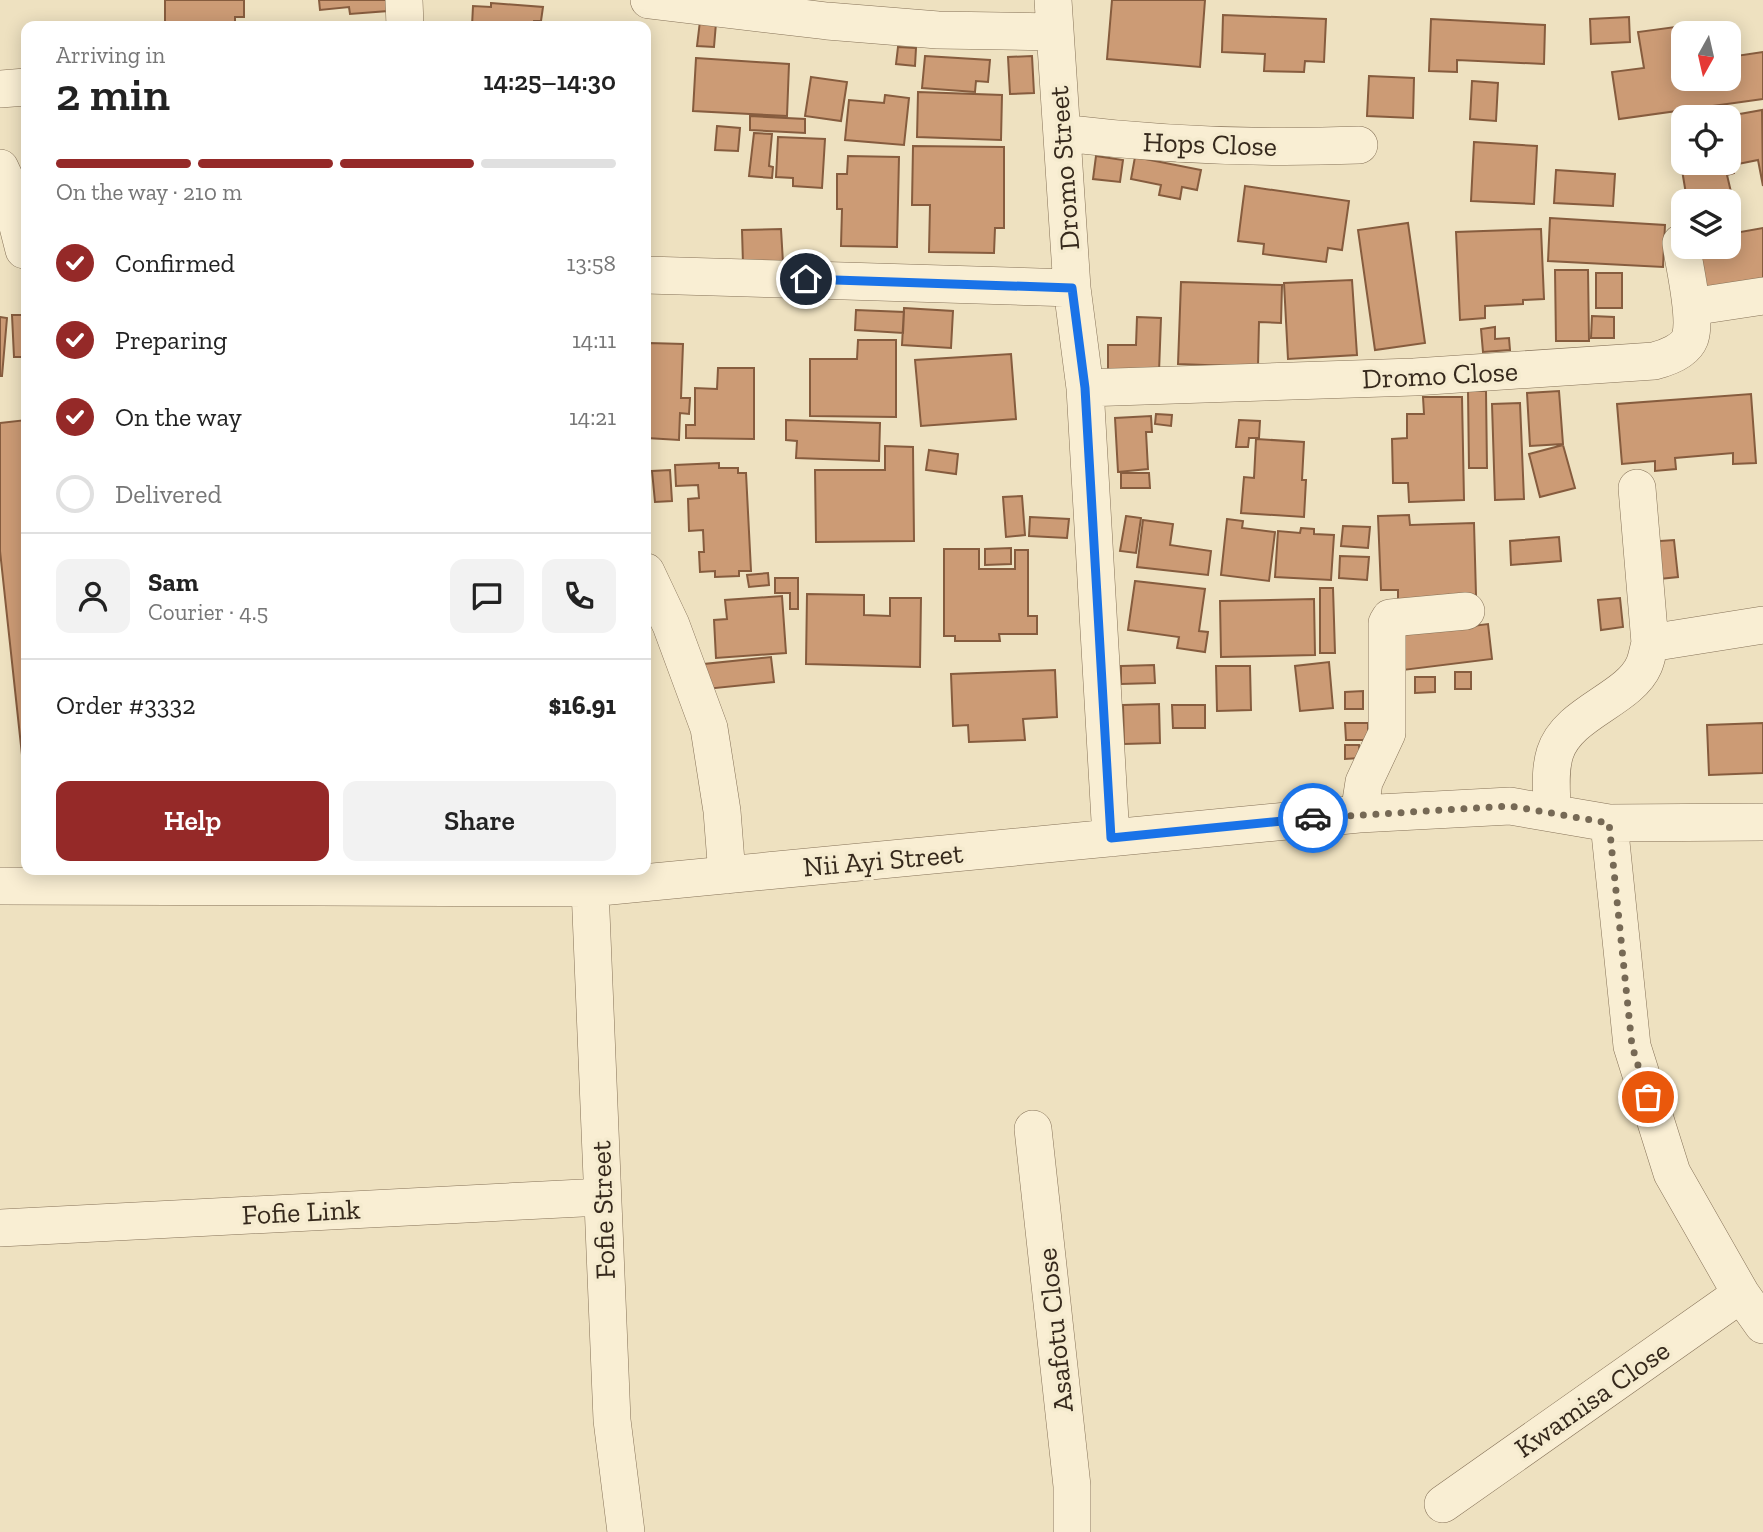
<!DOCTYPE html>
<meta charset="utf-8">
<style>
body{margin:0;font-family:"Zilla Slab",serif;background:#f2f2f2;color:#222;height:100vh;display:flex;flex-direction:column;font-size:26px;white-space:nowrap}
*{box-sizing:border-box;margin:0}
p{font-size:23px;color:#767676}
.icon{flex:none;width:38px;height:38px;fill:none;stroke:currentColor;stroke-width:2;stroke-linecap:round;stroke-linejoin:round}
.map{position:relative;flex:1;overflow:hidden}
.details{position:absolute;left:21px;top:21px;width:630px;height:854px;display:flex;flex-direction:column;background:#fff;border-radius:14px;box-shadow:0 4px 18px #0003}
.details>*{flex:none}
.needle{width:46px;rotate:188deg}
.tools{position:absolute;left:1671px;top:21px;display:grid;gap:14px}
.tools a{display:grid;place-items:center;width:70px;height:70px;border-radius:14px;background:#fff;box-shadow:0 4px 18px #0003;font-size:35px}
.pin{position:absolute;display:grid;place-items:center;width:60px;height:60px;color:#fff;margin:-30px;border:4px solid #fff;border-radius:50%;box-shadow:0 2px 7px #0007}
.courier{position:absolute;display:grid;place-items:center;width:70px;height:70px;margin:-35px;border:5px solid #1a73e8;border-radius:50%;background:#fff;color:#222;box-shadow:0 2px 9px #0007}
.headline em{font-style:normal;font-weight:600}
.headline div{display:flex;flex-direction:column-reverse}
.headline{display:flex;align-items:center;justify-content:space-between;height:119px;padding:0 35px}
h1{font-size:46px;font-weight:600;line-height:52px}
.bar{display:grid;grid-template-columns:repeat(4,1fr);gap:10px 7px;align-content:center;height:84px;padding:0 35px}
.bar i{height:9px;border-radius:5px;background:#e0e0e0}
.bar .current{background:#952928}
.bar p{grid-column:span 4}
.line{display:flex;align-items:center;gap:18px;padding:0 35px;border-top:2px solid #e0e0e0}
.line div{flex:1}
.round{display:grid;place-items:center;flex:none;width:74px;height:74px;border-radius:14px;background:#f2f2f2}
ol{padding:0 35px;list-style:none}
li{display:flex;align-items:center;gap:21px;height:77px}
li p{margin-inline-start:auto}
li .icon{padding:7px;border-radius:50%;background:#952928;color:#fff;stroke-width:4}
li:last-child{color:#767676}
li i{width:38px;height:38px;border:4px solid #e0e0e0;border-radius:50%}
.primary-button{display:flex;gap:14px;margin-top:auto;padding:14px 35px}
.primary-button a{flex:1;height:80px;border-radius:14px;background:#952928;color:#fff;font-size:28px;font-weight:600;line-height:80px;text-align:center}
.primary-button a+a{background:#f2f2f2;color:#222}
.map>svg:first-child{display:block}
.building{fill:#cc9b75;stroke:#865c3e;stroke-width:2}
.lines{fill:none;stroke-linecap:round;stroke-linejoin:round}
.minor-casing{stroke:#867258;stroke-width:38}
.minor{stroke:#f9eed3;stroke-width:37}
.done{stroke:#766955;stroke-width:7;stroke-dasharray:0 12.6}
.route{stroke:#1a73e8;stroke-width:9}
.labels{text-anchor:middle;dominant-baseline:central;stroke-width:7;stroke-linejoin:round;paint-order:stroke}
.street-label{font-size:28px;fill:#36291c;stroke:#f5ebcf}
</style>
<div class="map">
<svg width="1763" height="1532" viewBox="0 0 1763 1532">
<rect width="100%" height="100%" fill="#eee1c0"/>
<path class="building" d="M165,0H244V17H235V26H165Z
M319,0H387L388,11L350,14L349,7L320,10Z
M1112,0H1205L1200,67L1107,59Z
M491,3L543,7L541,21H534L533,26H472L473,6L491,7Z
M1223,15L1326,19L1324,62L1305,61L1304,72L1264,71L1265,54L1222,52Z
M1629,17L1630,42L1591,44L1590,19Z
M1431,19L1545,25L1544,64L1457,60V72L1429,71Z
M700,21L716,23L714,47L697,46Z
M1712,22L1714,33H1684V79H1729V57L1763,52V99L1619,119L1612,72L1644,68L1638,32Z
M898,47L916,48L915,66L896,64Z
M925,56L990,60L988,82L976,81L975,92L922,88Z
M1032,56L1034,93L1010,94L1008,57Z
M696,58L789,64L787,116L693,111Z
M1369,76L1414,78L1413,118L1367,116Z
M811,77L847,82L841,121L805,116Z
M1472,81L1498,83L1496,121L1470,119Z
M918,92L1002,95L1001,140L917,137Z
M885,95L909,98L904,145L845,140L849,100L884,103Z
M1762,110L1763,186L1758,160L1733,165L1734,173L1727,175L1731,192L1687,200L1682,170L1687,169L1685,163H1729V117H1723Z
M750,116L805,119V133L750,130Z
M717,126L740,128L738,151L715,150Z
M754,133L772,134L769,166L773,167L772,178L749,176Z
M778,137L825,139L822,188L793,186V178L776,177Z
M1474,142L1537,146L1534,204L1471,201Z
M913,146L1004,147V228H995L994,253L929,252L930,205H912Z
M848,156L899,157L897,247L841,246L842,209H837V174H847Z
M1096,156L1123,160L1120,182L1093,179Z
M1135,157L1201,170L1197,190L1182,187L1180,199L1159,195L1161,185L1131,179Z
M1556,170L1615,174L1613,206L1554,203Z
M1245,186L1349,201L1342,250L1328,248L1326,262L1263,254L1264,244L1238,241Z
M1550,218L1665,225L1663,267L1548,261Z
M1408,223L1425,343L1375,350L1358,230Z
M1763,228V279L1706,289L1698,247H1729V234Z
M781,229L783,263L743,264L742,230Z
M1541,229L1544,299L1523,300V304L1485,306V318L1460,320L1456,232Z
M1555,270H1588L1589,341H1556Z
M1596,273H1622V308H1596Z
M1352,280L1357,355L1288,359L1284,283Z
M1181,282L1282,285L1281,323L1259,322L1258,367L1178,364Z
M904,308L953,311L951,348L902,345Z
M856,310L904,312L903,333L855,330Z
M12,315H26V357H14Z
M1592,316L1614,317V338H1591Z
M0,317L7,318L2,376H0Z
M1137,317L1161,318L1159,372L1108,370V345H1136Z
M1495,327V339L1509,338L1510,350L1483,352L1481,329Z
M858,340H896V417L810,416V359H857Z
M649,343L683,344L681,398H690L689,414L680,413L679,440L647,438Z
M1011,354L1016,419L921,426L915,360Z
M718,368H754V439L686,438V425H695V388L717,389Z
M1468,391H1486L1487,468H1469Z
M1559,391L1563,444L1530,446L1527,393Z
M1751,394L1756,463L1733,464V453L1675,458L1676,469L1655,471V461L1622,464L1617,404Z
M1423,397H1462L1464,500L1409,502L1408,483H1393L1392,439L1407,438V414H1424Z
M1520,403L1524,499L1495,500L1492,404Z
M1156,414L1172,415L1171,426L1155,424Z
M1151,416L1152,432H1146L1148,469L1118,472L1115,418Z
M26,420V792L0,551V423Z
M786,420L880,423L879,461L796,458L797,441L786,440Z
M1239,420L1260,421L1259,438H1249L1248,447H1236Z
M1256,439L1304,442L1302,480H1306L1304,517L1241,513L1244,477L1254,478Z
M1563,445L1575,488L1540,497L1529,454Z
M885,446L913,447L914,541L816,542L815,470H885Z
M929,450L958,454L956,474L926,470Z
M719,463V468H738V473H746L751,571H739V576L715,577V571L700,572L699,552H704L703,530L689,531L688,499L699,498L698,485L676,486L675,465Z
M670,470L672,501L655,502L652,471Z
M1121,473H1149L1150,488H1121Z
M1022,496L1025,535L1006,537L1003,497Z
M1409,515L1410,525L1474,523L1476,595H1445L1398,609V590H1381L1378,516Z
M1126,516L1141,518L1136,553L1120,551Z
M1030,517L1069,519L1067,538L1029,536Z
M1227,519L1243,521L1242,528L1275,532L1269,581L1221,575Z
M1143,520L1173,524L1170,545L1211,551L1208,575L1137,567Z
M1343,526L1370,527L1368,548L1341,546Z
M1301,528L1314,529V534L1334,535L1331,580L1275,577L1278,531L1300,533Z
M1559,537L1561,561L1511,565L1510,541Z
M1674,540L1678,577L1650,580L1646,542Z
M1011,548V564L985,565V549Z
M944,549H979V569H1015V550H1028V616H1037V634H999L1000,641H955V636H944Z
M1340,556L1369,557L1367,580L1339,578Z
M768,573L769,585L749,587L747,575Z
M775,578H798V609H790V593H775Z
M1135,581L1205,589L1199,631L1208,632L1205,652L1177,648L1179,637L1128,630Z
M1320,588H1333L1335,653H1320Z
M807,594L864,595V615L890,616V598H921L920,667L806,664Z
M782,596L786,653L716,658L714,620L727,619L725,600Z
M1620,598L1623,627L1601,630L1598,600Z
M1314,599L1315,655L1221,657L1220,601Z
M1488,624L1492,659L1395,671L1391,636Z
M771,657L774,682L706,689L704,664Z
M1329,662L1333,708L1300,711L1295,666Z
M1154,665L1155,683L1121,684V666Z
M1216,666H1250L1251,710L1217,711Z
M1055,670L1057,717L1023,719L1025,740L969,742L968,725L953,726L951,674Z
M1455,672H1471V689H1455Z
M1415,677H1435V692L1415,693Z
M1363,691V709H1345V692Z
M1159,704L1160,743L1124,744L1123,705Z
M1172,705H1205V728H1173Z
M1345,723H1368V740H1346Z
M1763,723V773L1709,775L1707,725Z
M1345,745H1359L1360,758L1345,759Z"/>
<g class="lines">
<defs>
<path id="minor" d="M404,0L405,26
M649,0L827,21L938,30L1055,32
M1053,0L1072,288L1085,388L1111,838
M0,89L26,87
M1062,133C1161,145 1259,149 1359,145
M0,168L7,183L24,250
M646,275L1072,288
M1691,307L1763,296
M1085,388L1414,377L1654,361C1666,358 1685,351 1690,338C1697,317 1684,266 1681,243
M646,572L671,625L709,728L722,811L727,875
M1650,643L1763,625
M1552,813C1552,793 1549,772 1555,753C1568,712 1629,700 1644,665C1647,658 1648,650 1650,643L1637,488
M1359,814L1364,782L1387,733V623L1390,618L1466,611
M1609,823L1632,1046L1672,1173L1741,1294L1763,1325
M0,886L590,888L1359,814L1510,806L1609,823L1763,822
M590,888L612,1420L626,1532
M1033,1129L1072,1486V1532
M0,1228L602,1197
M1443,1504L1741,1294"/>
</defs>
<use href="#minor" class="minor-casing"/>
<use href="#minor" class="minor"/>
</g>
<g class="lines">
<path class="done" d="M1313,818L1510,806L1609,823L1632,1046L1648,1097"/>
<path class="route" d="M806,279L1072,288L1085,388L1111,838L1313,818"/>
</g>
<g class="labels">
<g class="street-label">
<text transform="translate(1210 144) rotate(2)">Hops Close</text>
<text transform="translate(1064 168) rotate(-94)">Dromo Street</text>
<text transform="translate(1440 375) rotate(-3)">Dromo Close</text>
<text transform="translate(883 860) rotate(-5)">Nii Ayi Street</text>
<text transform="translate(603 1210) rotate(-92)">Fofie Street</text>
<text transform="translate(301 1212) rotate(-3)">Fofie Link</text>
<text transform="translate(1055 1330) rotate(-96)">Asafotu Close</text>
<text transform="translate(1592 1399) rotate(-35)">Kwamisa Close</text>
</g>
</g>
</svg>
<div class="tools">
<a><svg class="needle" viewBox="-14 -14 28 28"><path d="M0-13l5 13h-10z" fill="#e53935"/><path d="M0 13l5-13h-10z" fill="#767676"/></svg></a>
<a><svg class="icon" aria-label="locate" viewBox="0 0 24 24"><circle cx="12" cy="12" r="6"/><path d="M12 2v4M12 18v4M2 12h4M18 12h4"/></svg></a>
<a><svg class="icon" aria-label="layers" viewBox="0 0 24 24"><path d="M12 4l9 5-9 5-9-5zM3 14l9 5 9-5"/></svg></a>
</div>
<div class="pin" style="left:1648px;top:1097px;background:#ea580c"><svg class="icon" aria-label="bag" viewBox="0 0 24 24"><path d="M5 8h14l-1 12H6zM9 8a3 3 0 0 1 6 0"/></svg></div>
<div class="pin" style="left:806px;top:279px;background:#1f2937"><svg class="icon" aria-label="home" viewBox="0 0 24 24"><path d="M3 11l9-7 9 7M6 9v11h12V9"/></svg></div>
<div class="courier" style="left:1313px;top:818px"><svg class="icon" aria-label="car" viewBox="0 0 24 24"><path d="M5 17H2v-5l4-1 3-4h7l3 4 3 1v5h-3M9 17h6M6 11h13"/><circle cx="7" cy="17" r="2"/><circle cx="17" cy="17" r="2"/></svg></div>
<section class="details">
<div class="headline"><div><h1>2 min</h1><p>Arriving in</p></div><em>14:25–14:30</em></div>
<div class="bar"><i class="current"></i><i class="current"></i><i class="current"></i><i></i><p>On the way · 210 m</p></div>
<ol>
<li><svg class="icon" aria-label="check" viewBox="0 0 24 24"><path d="M5 12l5 5 9-10"/></svg>Confirmed<p>13:58</p></li>
<li><svg class="icon" aria-label="check" viewBox="0 0 24 24"><path d="M5 12l5 5 9-10"/></svg>Preparing<p>14:11</p></li>
<li><svg class="icon" aria-label="check" viewBox="0 0 24 24"><path d="M5 12l5 5 9-10"/></svg>On the way<p>14:21</p></li>
<li><i></i>Delivered</li>
</ol>
<div class="line" style="height:126px"><a class="round"><svg class="icon" aria-label="person" viewBox="0 0 24 24"><circle cx="12" cy="8" r="4"/><path d="M4 21q1-7 8-7t8 7"/></svg></a><div><b>Sam</b><p>Courier · 4.5</p></div><a class="round"><svg class="icon" aria-label="chat" viewBox="0 0 24 24"><path d="M4 5h16v11H9l-5 4z"/></svg></a><a class="round"><svg class="icon" aria-label="phone" viewBox="0 0 24 24"><path d="M5 4h4l2 5-3 2q2 4 5 5l2-3 5 2v4C11 20 4 13 5 4z"/></svg></a></div>
<div class="line" style="height:91px"><div>Order #3332</div><b>$16.91</b></div>
<div class="primary-button"><a>Help</a><a>Share</a></div>
</section>
</div>
